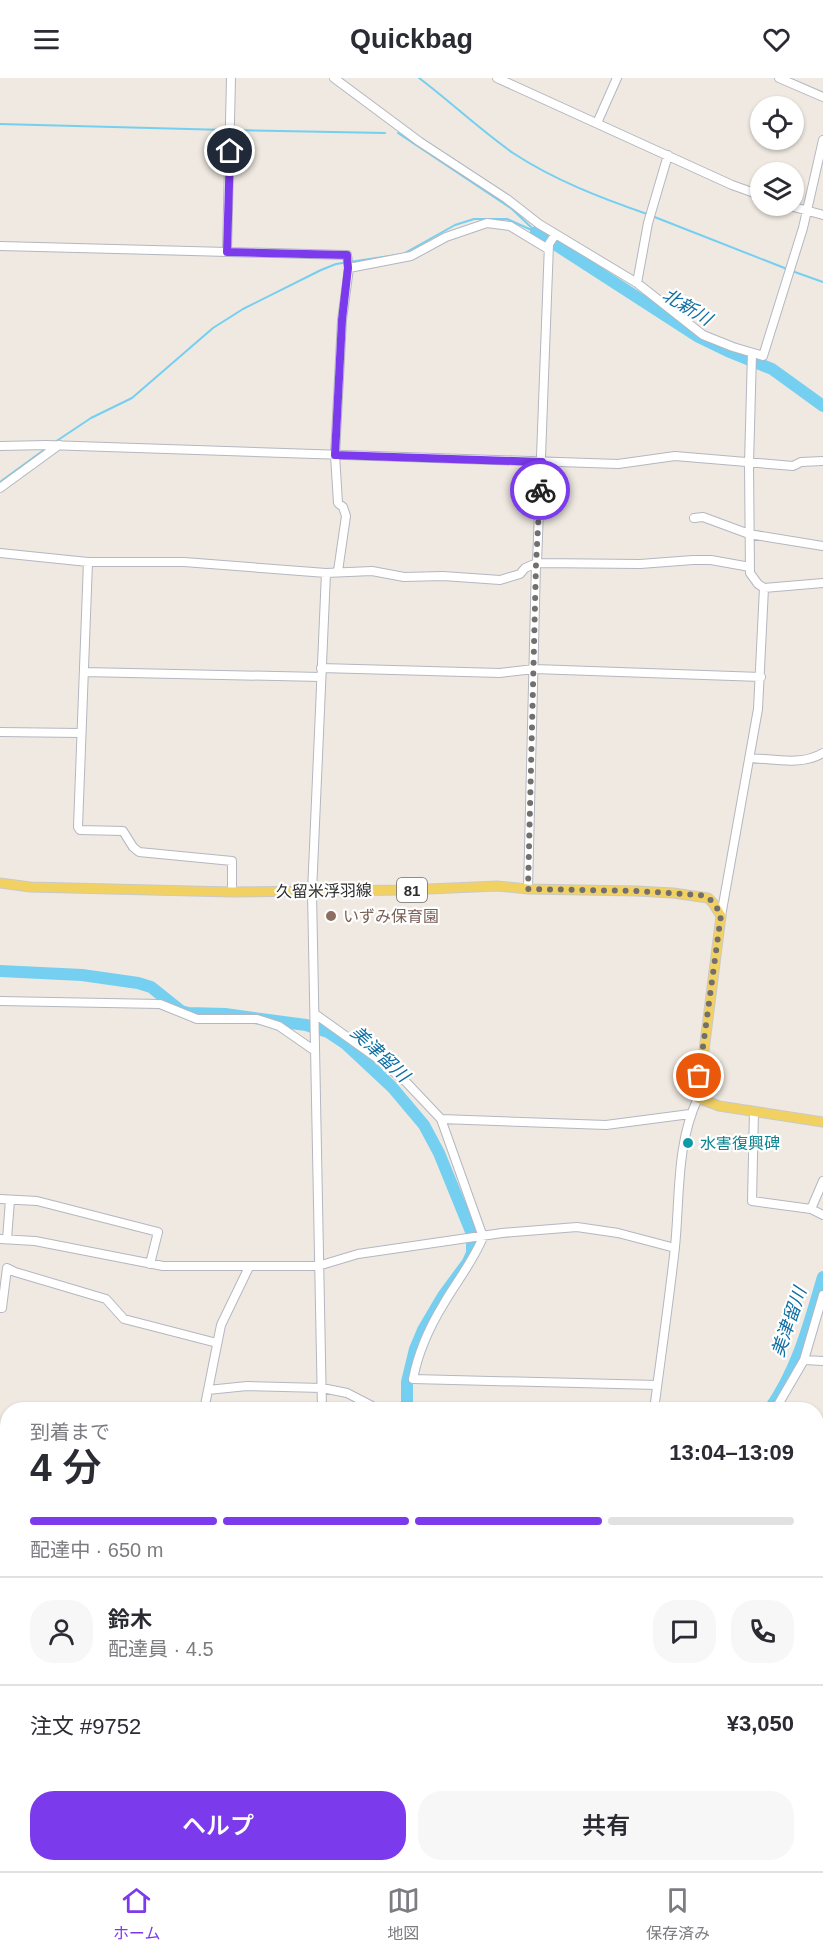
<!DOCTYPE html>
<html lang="ja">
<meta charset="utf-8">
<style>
body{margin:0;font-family:Arial,"Noto Sans JP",sans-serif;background:#f7f7f7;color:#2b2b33;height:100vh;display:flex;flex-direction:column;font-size:22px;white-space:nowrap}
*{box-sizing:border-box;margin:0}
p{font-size:20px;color:#7c7c81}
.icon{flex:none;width:33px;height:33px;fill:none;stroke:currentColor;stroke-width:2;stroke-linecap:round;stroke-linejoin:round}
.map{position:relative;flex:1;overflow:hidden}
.panel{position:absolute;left:0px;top:1324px;width:824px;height:470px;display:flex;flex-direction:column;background:#fff;border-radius:24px 24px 0 0;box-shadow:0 2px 4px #0004}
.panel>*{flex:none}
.tools{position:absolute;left:750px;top:18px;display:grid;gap:12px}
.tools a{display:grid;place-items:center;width:54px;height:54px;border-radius:50%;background:#fff;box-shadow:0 2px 4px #0004;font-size:30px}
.pin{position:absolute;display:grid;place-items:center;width:51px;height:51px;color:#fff;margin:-26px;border:3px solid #fff;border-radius:50%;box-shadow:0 2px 6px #0007}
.courier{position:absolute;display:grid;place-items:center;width:60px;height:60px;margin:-30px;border:4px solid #7c3aed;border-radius:50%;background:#fff;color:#222;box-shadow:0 2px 8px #0007}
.summary em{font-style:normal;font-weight:600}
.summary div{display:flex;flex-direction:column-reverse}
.summary{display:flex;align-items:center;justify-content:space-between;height:102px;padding:0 30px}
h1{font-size:39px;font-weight:600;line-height:45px}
.bar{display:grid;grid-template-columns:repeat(4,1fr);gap:9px 6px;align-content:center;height:72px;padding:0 30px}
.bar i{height:8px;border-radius:4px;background:#e1e1e2}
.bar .selected{background:#7c3aed}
.bar p{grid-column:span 4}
.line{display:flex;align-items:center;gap:15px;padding:0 30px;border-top:2px solid #e1e1e2}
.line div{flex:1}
.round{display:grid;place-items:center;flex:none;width:63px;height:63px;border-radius:24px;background:#f7f7f7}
.button{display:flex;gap:12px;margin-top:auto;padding:12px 30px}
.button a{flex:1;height:69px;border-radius:24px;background:#7c3aed;color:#fff;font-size:24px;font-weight:600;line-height:69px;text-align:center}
.button a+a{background:#f7f7f7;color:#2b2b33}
header{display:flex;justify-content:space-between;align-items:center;height:78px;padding:0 30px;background:#fff;font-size:27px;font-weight:600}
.dock{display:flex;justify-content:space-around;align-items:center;height:84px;border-top:2px solid #e1e1e2;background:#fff;font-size:16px;color:#7c7c81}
.dock a{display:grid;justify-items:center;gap:3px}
.dock .selected{color:#7c3aed}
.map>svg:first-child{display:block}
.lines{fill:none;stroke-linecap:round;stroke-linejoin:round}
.stream{stroke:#75cff0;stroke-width:2}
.river{stroke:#75cff0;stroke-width:12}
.minor-casing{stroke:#b4b7c1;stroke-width:10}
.major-casing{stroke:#c9c9c9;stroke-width:11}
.highway-casing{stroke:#c9c9c9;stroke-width:13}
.minor{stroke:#fff;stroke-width:8}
.major{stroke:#f2d163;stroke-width:9}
.highway{stroke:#ffa35c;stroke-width:10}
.done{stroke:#726f6d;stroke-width:6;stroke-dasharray:0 10.8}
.route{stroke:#7c3aed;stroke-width:8}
.education-dot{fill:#8d6e63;stroke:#fff;stroke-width:2}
.culture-dot{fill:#0f9aa8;stroke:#fff;stroke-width:2}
.labels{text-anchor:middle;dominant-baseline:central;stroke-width:4.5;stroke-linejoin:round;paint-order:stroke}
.shield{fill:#fff;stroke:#6d6d6d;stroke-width:1.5}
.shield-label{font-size:15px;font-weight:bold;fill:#2e2e2e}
.street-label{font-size:16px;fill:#2e2e2e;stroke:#fff}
.education-label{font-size:16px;fill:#785e54;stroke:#fff;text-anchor:start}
.culture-label{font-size:16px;fill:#0d838f;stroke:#fff;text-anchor:start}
.water-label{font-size:18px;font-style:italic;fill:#0d6fa3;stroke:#fff}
</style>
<header><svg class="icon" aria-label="menu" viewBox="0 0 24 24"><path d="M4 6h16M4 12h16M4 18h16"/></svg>Quickbag<svg class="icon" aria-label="heart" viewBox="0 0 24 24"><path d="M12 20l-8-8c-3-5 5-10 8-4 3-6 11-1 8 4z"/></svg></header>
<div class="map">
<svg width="823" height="1793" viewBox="0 0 823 1793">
<rect width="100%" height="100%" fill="#efe9e1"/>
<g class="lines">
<path class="stream" d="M419,0C451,24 480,52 513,75C554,102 601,120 647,136
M0,46L226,52
M232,52L385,55
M398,55L512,131L534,152
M652,138L787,191
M792,193L823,204
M55,364L91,340L132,320L213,250L243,231L321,192L336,186L403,176L455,147L474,141H507L536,154
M0,404L48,369
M0,1736L8,1740"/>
<path class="river" d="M536,154L697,258L730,274L772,291L823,328
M0,893L82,897L138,905L151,909L181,933L188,935L225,936L306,947L328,954L346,966L392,1009L424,1047L439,1075L472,1156V1175L468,1184L443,1218L423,1252L415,1271L407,1304V1332
M769,1332C798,1291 809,1246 823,1199"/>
<defs>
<path id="minor" d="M334,0L420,64L507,121L539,146L637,205L703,257L733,269L763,278L803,150L823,62
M497,0L732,107L760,117
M779,0L823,19
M597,45L617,0
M790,128L823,137
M0,168L347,177L349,190L342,242L335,377L338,425L343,429L346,438L338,493
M227,174L231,0
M349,190L411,178L446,159L487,145L510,148L548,171
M637,205L648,145L668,77
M752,275L749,385L750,495L758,506L764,510L823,505
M0,368L47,367L618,386L675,378L793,388L801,384L823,383
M0,410L59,367
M694,440L703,439L749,456L823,468
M0,475L88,484H184L326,495L372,493L404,499L443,498L500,502L520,496L525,490L537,485L640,486L693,482H711L750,489
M88,484L78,749L80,752L123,753L133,769L139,774L232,783V814
M537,485L549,166L555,157
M321,590L500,595L534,591L761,599
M84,594L321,599
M0,654L81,655
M750,680C775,681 801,688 823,675
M528,811L536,486
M721,838L758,631L764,510
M0,923L160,926L197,941H257L279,948L315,973
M315,936L378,981L407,1005L441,1041L483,1159C473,1184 456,1204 443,1227C429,1250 418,1275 413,1301L657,1307
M754,1033L752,1123L811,1131L823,1137
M441,1041L606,1047L690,1036
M0,1121L37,1123L158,1154L150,1186
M811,1131L823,1103
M0,1161L35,1163L163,1188H318L358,1176L502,1155L577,1149L618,1155L675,1170
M7,1161L10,1122
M0,1230H2L7,1190L15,1194L106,1221L124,1241L217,1265
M804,1282L823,1283
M208,1312L247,1308L322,1310L347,1315L380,1332
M204,1332L221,1247L249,1189
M322,1332L312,814L326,495
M654,1332C661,1278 669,1223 675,1169C680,1120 676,1066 698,1020
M775,1332L804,1282L823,1217
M0,1456H8
M816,1554L823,1558
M0,1695L8,1700
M816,1777L823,1779
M86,1786C120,1790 151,1792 185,1786
M70,1793L79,1786
M298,1793V1786
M601,1793L602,1786
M777,1793H782"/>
<path id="major" d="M0,805L30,809L232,814L406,812L497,808L528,811L637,813L673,815L708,820L713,825L721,838L698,1020L719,1028L823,1044"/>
<path id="highway" d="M0,1585L8,1586
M816,1643L823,1644"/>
</defs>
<use href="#minor" class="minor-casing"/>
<use href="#major" class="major-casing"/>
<use href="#highway" class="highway-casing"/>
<use href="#minor" class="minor"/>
<use href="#major" class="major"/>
<use href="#highway" class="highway"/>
</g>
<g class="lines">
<path class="done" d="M540,412L536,486L528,811L637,813L700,817L708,820L714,825L721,837L699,998"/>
<path class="route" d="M230,73L227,174L347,177L348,190L342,242L335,377L542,384L540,412"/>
</g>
<circle class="education-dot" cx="331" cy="838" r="6"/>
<circle class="culture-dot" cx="688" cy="1065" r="6"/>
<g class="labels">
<rect class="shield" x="397" y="800" width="30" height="24" rx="4.5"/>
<g class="shield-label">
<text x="412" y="812">81</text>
</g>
<g class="street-label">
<text transform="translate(324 813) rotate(-1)">久留米浮羽線</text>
</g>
<g class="education-label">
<text x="343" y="838">いずみ保育園</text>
</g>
<g class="culture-label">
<text x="700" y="1065">水害復興碑</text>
</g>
<g class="water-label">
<text transform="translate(687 229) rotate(31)">北新川</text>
<text transform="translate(380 976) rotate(43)">美津留川</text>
<text transform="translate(789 1244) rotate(-71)">美津留川</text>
</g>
</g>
</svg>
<div class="tools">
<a><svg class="icon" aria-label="locate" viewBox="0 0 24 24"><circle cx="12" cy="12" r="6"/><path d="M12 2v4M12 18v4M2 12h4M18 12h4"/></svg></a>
<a><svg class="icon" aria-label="layers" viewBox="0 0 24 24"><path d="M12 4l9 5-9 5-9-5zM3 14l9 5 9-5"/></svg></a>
</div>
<div class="pin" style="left:699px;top:998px;background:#ea580c"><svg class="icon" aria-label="bag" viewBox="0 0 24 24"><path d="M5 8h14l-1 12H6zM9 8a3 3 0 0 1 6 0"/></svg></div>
<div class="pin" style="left:230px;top:73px;background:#1f2937"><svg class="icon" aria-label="home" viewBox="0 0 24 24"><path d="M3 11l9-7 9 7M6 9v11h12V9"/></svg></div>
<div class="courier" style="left:540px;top:412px"><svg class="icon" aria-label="bike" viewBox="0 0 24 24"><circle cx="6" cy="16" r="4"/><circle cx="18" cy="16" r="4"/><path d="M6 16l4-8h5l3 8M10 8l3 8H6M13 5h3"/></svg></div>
<section class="panel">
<div class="summary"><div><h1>4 分</h1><p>到着まで</p></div><em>13:04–13:09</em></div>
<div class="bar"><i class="selected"></i><i class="selected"></i><i class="selected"></i><i></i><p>配達中 · 650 m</p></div>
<div class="line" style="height:108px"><a class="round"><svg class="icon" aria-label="person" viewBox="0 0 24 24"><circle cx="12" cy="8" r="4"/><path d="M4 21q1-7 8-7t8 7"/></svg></a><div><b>鈴木</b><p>配達員 · 4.5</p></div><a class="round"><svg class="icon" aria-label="chat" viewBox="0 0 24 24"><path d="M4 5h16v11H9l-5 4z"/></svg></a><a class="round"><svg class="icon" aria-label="phone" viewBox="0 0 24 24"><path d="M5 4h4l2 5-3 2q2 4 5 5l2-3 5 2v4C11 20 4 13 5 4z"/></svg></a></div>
<div class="line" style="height:78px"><div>注文 #9752</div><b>¥3,050</b></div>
<div class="button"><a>ヘルプ</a><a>共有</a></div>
</section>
</div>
<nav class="dock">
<a class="selected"><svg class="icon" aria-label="home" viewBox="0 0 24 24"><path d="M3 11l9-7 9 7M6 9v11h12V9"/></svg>ホーム</a>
<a><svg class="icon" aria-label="map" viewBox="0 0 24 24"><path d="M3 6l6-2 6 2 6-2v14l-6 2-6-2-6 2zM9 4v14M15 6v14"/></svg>地図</a>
<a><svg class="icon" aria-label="saved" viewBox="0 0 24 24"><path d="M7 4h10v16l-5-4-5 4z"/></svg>保存済み</a>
</nav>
